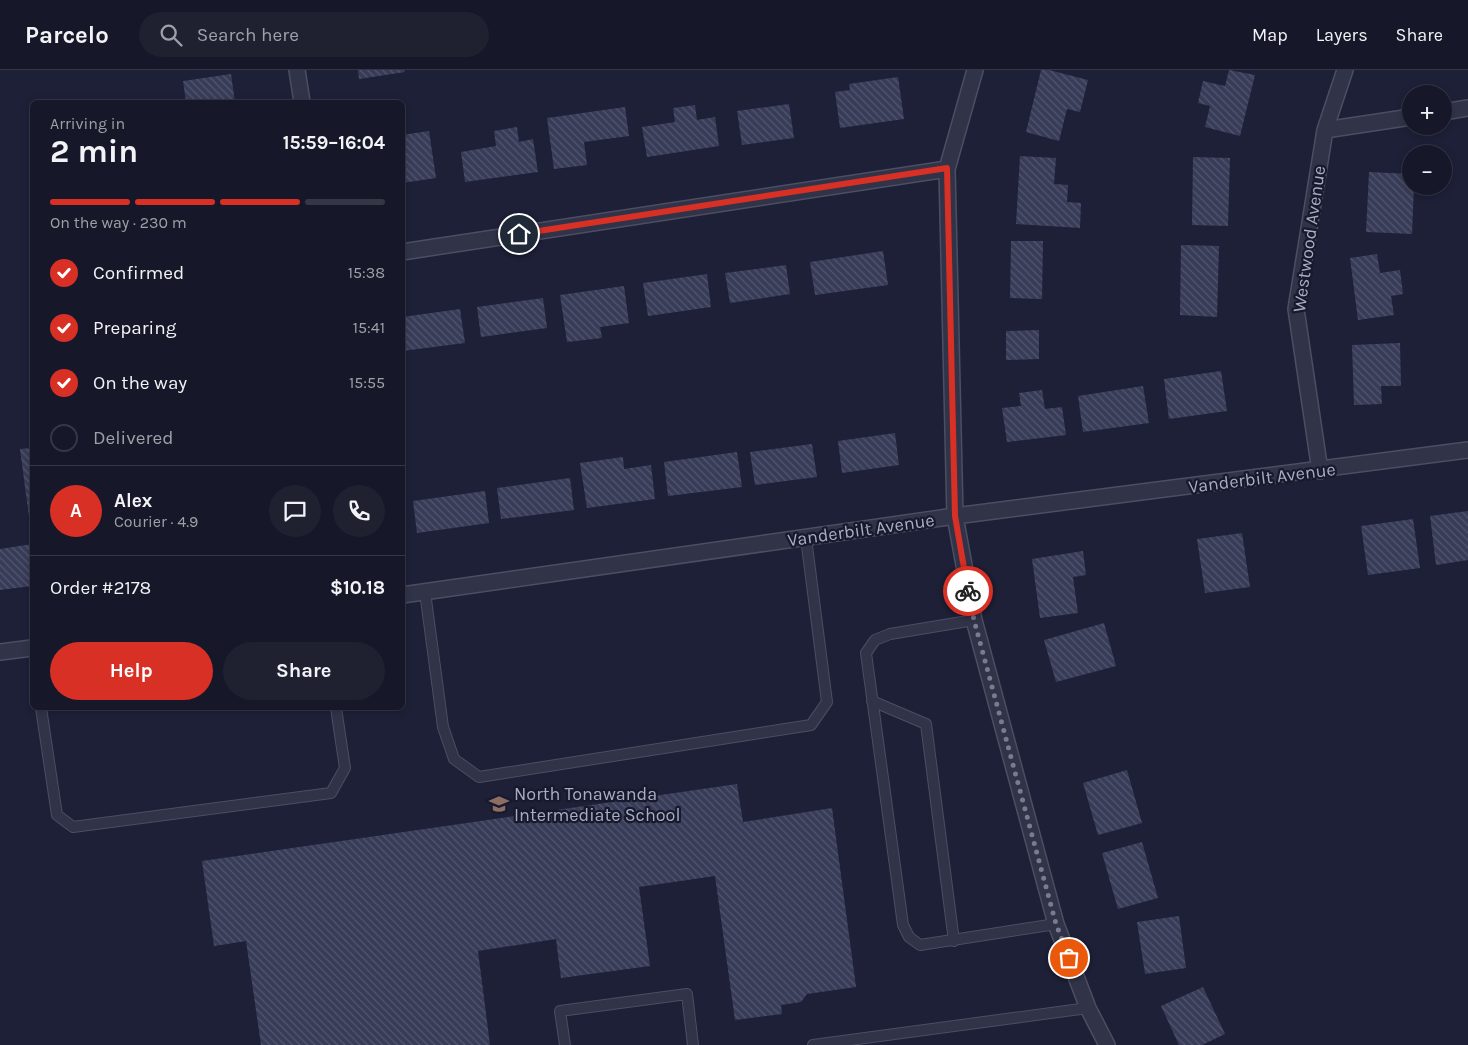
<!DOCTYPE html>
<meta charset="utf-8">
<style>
body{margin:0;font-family:Karla,sans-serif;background:#1f2131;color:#f1f3f6;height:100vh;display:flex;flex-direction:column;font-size:19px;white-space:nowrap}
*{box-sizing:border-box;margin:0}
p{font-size:16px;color:#9ea0a8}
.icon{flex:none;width:28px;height:28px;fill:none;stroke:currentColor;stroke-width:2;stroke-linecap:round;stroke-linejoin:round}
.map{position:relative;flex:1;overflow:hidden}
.side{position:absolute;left:30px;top:30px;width:375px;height:610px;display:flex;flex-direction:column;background:#161829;border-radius:8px;box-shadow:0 2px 8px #0003,0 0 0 1px #353746}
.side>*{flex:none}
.buttons{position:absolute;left:1402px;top:15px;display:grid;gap:10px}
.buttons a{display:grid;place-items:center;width:50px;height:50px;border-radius:50%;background:#161829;box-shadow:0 2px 8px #0003,0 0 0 1px #353746;font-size:25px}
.pin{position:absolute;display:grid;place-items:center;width:42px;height:42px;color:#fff;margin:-21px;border:2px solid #fff;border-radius:50%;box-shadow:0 1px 5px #0007}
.courier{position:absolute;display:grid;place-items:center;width:50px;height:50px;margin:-25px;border:4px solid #d93025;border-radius:50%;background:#fff;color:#222;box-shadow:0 1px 6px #0007}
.summary em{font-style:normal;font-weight:700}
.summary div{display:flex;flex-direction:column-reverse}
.summary{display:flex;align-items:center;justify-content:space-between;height:85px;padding:0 20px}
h1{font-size:32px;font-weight:700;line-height:38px}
.bar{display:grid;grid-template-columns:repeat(4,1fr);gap:8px 5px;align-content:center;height:60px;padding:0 20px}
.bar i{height:6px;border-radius:4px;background:#353746}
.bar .selected{background:#d93025}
.bar p{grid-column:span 4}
.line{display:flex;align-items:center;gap:12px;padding:0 20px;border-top:1px solid #353746}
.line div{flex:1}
.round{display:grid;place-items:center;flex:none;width:52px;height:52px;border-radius:26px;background:#1f2131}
ol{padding:0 20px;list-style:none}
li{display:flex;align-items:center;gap:15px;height:55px}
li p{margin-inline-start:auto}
li .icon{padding:5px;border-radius:50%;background:#d93025;color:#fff;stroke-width:4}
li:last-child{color:#9ea0a8}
li i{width:28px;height:28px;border:2px solid #353746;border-radius:50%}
.button{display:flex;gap:10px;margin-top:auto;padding:10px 20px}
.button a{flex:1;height:58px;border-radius:30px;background:#d93025;color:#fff;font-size:20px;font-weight:700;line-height:58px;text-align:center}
.button a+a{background:#1f2131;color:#f1f3f6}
header{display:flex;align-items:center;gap:30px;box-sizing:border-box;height:70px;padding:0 25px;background:#161829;border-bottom:1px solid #353746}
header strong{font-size:24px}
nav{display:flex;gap:28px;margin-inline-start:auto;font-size:18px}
.search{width:350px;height:45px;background:#1f2131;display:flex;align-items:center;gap:12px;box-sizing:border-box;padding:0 18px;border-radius:28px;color:#9ea0a8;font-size:19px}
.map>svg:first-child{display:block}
.building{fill:url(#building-back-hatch)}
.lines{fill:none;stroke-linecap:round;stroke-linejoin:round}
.service-casing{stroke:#4c4e63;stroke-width:12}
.minor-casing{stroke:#4c4e63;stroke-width:18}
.service{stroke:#313348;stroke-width:10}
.minor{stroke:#313348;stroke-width:15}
.done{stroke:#797b93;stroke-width:5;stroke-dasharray:0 9}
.route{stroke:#d93025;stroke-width:6}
.labels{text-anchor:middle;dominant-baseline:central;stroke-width:4.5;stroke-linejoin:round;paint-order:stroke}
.street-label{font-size:18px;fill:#aaacc5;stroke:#17192c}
.poi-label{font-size:18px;fill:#aaacc5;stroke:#17192c;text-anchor:start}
</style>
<header>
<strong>Parcelo</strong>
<div class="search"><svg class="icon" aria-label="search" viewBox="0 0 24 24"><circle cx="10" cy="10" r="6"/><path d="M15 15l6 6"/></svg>Search here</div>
<nav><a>Map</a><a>Layers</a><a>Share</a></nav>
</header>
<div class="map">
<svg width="1468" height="975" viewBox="0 0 1468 975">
<defs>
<pattern id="building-back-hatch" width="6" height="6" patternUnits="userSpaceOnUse" patternTransform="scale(1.25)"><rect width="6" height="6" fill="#393c58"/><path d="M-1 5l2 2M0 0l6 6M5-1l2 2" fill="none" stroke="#53566e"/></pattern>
</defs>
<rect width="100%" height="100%" fill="#1d2037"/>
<path class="building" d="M358,0H404L405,2L359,9Z
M1041,0H1049L1088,10L1080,42L1067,39L1059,71L1026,62Z
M1229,0L1255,5L1240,66L1205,57L1210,36L1198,33L1203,11L1225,16Z
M231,4L235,32H186L183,11Z
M898,7L904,49L840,58L835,22L850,20L849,14Z
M789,34L794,68L742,75L737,41Z
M695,35L697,50L715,47L719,76L647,87L642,57L675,52L673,38Z
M625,37L629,66L584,72L587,95L554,99L547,48Z
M517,57L519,72L533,69L538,102L465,112L461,82L496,76L494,61Z
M429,61L436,108L402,113V65Z
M1020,86L1056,88L1054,114L1068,115L1067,132L1081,133L1080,158L1016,154Z
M1193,87L1230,88L1228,156L1192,155Z
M1369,102L1411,104V116H1414L1412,164L1366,162Z
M1011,171H1043L1042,229L1010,228Z
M1181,175L1219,176L1217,247L1180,245Z
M883,181L888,215L815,225L810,192Z
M1377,184L1380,203L1400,200L1403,224L1391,226L1394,245L1358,250L1350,188Z
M786,195L790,224L730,233L725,203Z
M707,204L711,237L648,246L643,213Z
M624,216L629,253L600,257L602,268L567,272L560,225Z
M543,228L547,258L481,267L477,237Z
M460,239L465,273L402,281V247Z
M1039,260V289L1006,290V261Z
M1400,273L1401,316H1381L1382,334L1354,335L1352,275Z
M1221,301L1227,341L1169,349L1164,309Z
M1143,316L1149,353L1083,362L1078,326Z
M1042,320L1045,339L1062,337L1066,365L1007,372L1002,338L1021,336L1019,323Z
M895,363L899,395L842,403L838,371Z
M812,374L817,407L755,415L750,382Z
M32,378V462H31L20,379Z
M737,382L742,417L668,426L664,392Z
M623,387L624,399L651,395L655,429L587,438L580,393Z
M570,408L574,440L501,449L497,418Z
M485,421L489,453L417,463L413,431Z
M1468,441V490L1436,495L1430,446Z
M1413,449L1420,498L1368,505L1361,456Z
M1242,463L1250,517L1205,523L1197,469Z
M32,474V516L0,520V479Z
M1083,481L1086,505L1073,507L1078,543L1040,548L1032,489Z
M1104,553L1116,596L1056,612L1044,570Z
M1127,700L1142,753L1098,765L1083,713Z
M737,714L743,752L832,738L856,917L807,924L801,932L781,935L782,944L735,950L715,806L639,817L650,896L561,908L556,869L478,881L490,975H261L246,871L214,876L202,791Z
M1142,772L1158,828L1118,839L1102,783Z
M1179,846L1186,898L1145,904L1137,852Z
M1203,917L1225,964L1202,975H1179L1161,936Z"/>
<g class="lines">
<defs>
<path id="service" d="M425,522L443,657L454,689L479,707L811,655L827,632L806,468
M974,550L890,564L875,570L866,583L903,855L909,867L920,875L1056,854
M872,631L926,654L954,871
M41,638L57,745L73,757L331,723L345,698L336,638
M565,975L560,941L687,924L693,975
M813,975L1088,938"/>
<path id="minor" d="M297,0L302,32
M975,0L947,99L955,446L974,550L1056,854L1088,938L1107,975
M1444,42L1468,38
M1325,60L1411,47
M402,182L947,99
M1320,401L1296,239L1325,60L1345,0
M402,525L955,446L1468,380
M0,582L32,578"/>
</defs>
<use href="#service" class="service-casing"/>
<use href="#minor" class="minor-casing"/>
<use href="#service" class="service"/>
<use href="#minor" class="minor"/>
</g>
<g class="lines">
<path class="done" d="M968,521L974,550L1056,854L1069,888"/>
<path class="route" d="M519,164L947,98L955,446L968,521"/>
</g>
<defs>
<symbol id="school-bare" viewBox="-9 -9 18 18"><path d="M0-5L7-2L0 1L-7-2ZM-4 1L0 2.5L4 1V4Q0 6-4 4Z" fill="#8d6e63" stroke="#17192c" stroke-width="2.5" paint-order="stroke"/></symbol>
</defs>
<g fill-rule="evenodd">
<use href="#school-bare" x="485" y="720" width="28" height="28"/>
</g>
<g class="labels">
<g class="street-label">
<text transform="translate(1309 169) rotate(-82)">Westwood Avenue</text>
<text transform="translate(1262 408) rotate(-7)">Vanderbilt Avenue</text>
<text transform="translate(861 460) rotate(-8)">Vanderbilt Avenue</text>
</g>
<g class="poi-label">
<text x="514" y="724">North Tonawanda<tspan x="514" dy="21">Intermediate School</tspan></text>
</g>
</g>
</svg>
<div class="buttons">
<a>+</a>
<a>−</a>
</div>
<div class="pin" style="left:1069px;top:888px;background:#ea580c"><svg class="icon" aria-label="bag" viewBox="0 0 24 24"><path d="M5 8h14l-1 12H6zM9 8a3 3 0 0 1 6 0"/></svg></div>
<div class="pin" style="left:519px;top:164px;background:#1f2937"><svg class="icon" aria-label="home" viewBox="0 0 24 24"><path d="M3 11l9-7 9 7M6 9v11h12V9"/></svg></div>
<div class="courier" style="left:968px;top:521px"><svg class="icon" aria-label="bike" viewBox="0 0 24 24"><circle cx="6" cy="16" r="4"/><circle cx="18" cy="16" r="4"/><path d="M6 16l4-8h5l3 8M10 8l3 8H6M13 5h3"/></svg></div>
<section class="side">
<div class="summary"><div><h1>2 min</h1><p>Arriving in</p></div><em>15:59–16:04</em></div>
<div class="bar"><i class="selected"></i><i class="selected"></i><i class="selected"></i><i></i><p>On the way · 230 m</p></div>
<ol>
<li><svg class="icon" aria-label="check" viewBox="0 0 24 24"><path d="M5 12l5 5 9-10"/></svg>Confirmed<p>15:38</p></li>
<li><svg class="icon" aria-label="check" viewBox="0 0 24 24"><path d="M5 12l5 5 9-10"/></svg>Preparing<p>15:41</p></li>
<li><svg class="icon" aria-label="check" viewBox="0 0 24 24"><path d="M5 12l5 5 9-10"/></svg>On the way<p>15:55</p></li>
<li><i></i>Delivered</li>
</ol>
<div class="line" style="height:90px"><b class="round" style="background:#d93025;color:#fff">A</b><div><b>Alex</b><p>Courier · 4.9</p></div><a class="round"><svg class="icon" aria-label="chat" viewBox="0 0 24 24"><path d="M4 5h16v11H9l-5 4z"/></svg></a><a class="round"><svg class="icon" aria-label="phone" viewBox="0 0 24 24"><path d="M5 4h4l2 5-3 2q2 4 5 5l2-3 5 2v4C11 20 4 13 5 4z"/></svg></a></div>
<div class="line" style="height:65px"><div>Order #2178</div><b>$10.18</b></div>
<div class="button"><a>Help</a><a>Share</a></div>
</section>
</div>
